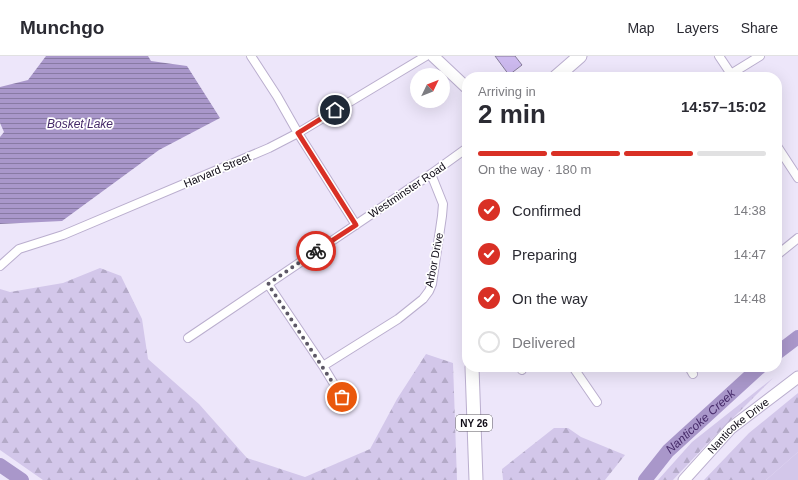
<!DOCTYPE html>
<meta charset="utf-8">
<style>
body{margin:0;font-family:Arial,sans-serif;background:#f7f7f7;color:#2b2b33;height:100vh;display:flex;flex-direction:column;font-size:15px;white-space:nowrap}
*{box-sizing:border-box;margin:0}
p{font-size:13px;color:#7c7c81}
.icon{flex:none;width:22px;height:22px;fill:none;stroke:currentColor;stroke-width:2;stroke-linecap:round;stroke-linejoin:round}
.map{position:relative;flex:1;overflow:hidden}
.side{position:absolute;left:462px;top:16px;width:320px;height:300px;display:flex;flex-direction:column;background:#fff;border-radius:16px;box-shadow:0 4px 16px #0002}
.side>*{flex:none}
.needle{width:26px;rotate:47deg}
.buttons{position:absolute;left:410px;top:12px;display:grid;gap:8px}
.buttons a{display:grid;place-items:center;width:40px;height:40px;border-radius:50%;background:#fff;box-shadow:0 4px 16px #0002;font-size:20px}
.pin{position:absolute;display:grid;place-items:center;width:34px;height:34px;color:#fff;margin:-17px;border:2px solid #fff;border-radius:50%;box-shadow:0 1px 4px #0007}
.courier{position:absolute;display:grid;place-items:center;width:40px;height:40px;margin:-20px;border:3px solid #d93025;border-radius:50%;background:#fff;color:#222;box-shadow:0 1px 5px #0007}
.headline em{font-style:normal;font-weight:700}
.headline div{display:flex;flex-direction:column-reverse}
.headline{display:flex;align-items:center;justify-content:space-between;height:68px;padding:0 16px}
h1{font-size:26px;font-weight:700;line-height:30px}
.bar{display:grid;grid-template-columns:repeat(4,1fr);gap:6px 4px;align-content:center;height:48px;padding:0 16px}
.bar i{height:5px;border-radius:3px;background:#e1e1e2}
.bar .on{background:#d93025}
.bar p{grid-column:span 4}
ol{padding:0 16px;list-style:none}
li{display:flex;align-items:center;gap:12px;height:44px}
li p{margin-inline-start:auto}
li .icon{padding:4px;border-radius:50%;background:#d93025;color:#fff;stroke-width:4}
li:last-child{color:#7c7c81}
li i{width:22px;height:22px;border:2px solid #e1e1e2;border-radius:50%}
header{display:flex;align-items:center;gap:24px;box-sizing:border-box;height:56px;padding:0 20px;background:#fff;border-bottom:1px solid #e1e1e2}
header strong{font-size:19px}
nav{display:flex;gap:22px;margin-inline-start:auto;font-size:14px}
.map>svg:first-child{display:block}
.grass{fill:#d3c7ea}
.forest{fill:url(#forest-firs)}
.water{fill:url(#water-rules)}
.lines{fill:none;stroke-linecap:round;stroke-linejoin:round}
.river{stroke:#a997ca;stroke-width:14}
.building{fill:#ccb9ee;stroke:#857b99}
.street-casing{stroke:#baaece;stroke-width:10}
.secondary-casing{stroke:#baaece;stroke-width:13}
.primary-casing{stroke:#baaece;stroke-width:15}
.street{stroke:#fff;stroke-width:8}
.secondary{stroke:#fff;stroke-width:11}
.primary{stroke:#fff;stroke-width:13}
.done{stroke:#5d5866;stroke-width:4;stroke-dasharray:0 7.2}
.route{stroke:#d93025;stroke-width:5}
.labels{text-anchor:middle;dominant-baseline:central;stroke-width:3.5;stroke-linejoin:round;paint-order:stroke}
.shield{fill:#fff;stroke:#58555d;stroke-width:1}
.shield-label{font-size:10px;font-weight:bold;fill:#100c17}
.street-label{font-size:11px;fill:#100c17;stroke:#fff}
.water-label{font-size:12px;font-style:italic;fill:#462a69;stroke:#fff}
</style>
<header>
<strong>Munchgo</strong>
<nav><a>Map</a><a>Layers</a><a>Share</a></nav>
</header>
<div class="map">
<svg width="798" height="424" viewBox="0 0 798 424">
<defs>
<pattern id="forest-firs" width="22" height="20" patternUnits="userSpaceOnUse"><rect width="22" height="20" fill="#d3c7ea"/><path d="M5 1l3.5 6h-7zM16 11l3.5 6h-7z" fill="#b4aac8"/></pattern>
<pattern id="water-rules" width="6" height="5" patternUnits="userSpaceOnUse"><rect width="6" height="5" fill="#a997ca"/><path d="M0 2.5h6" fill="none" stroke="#887aa3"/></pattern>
</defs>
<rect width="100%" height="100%" fill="#ede6fa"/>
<path class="grass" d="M798,396V424H766Z"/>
<path class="forest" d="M100,212L121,220L142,263L148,303L199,348L247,402L305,421L370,393L397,343L426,298L453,307L457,424H43L0,394V233L10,236L63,227Z
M773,322L706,389L673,424H658L692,386Z
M798,337V396L766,424H704L749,377Z
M554,372H568L581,381L625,399L605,424H503L502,413Z"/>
<path class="water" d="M46,0H148L151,5L187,10L220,62L159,94L62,165L0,168V81L4,76L0,67V31L28,24Z"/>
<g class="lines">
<g class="river">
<path d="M777,297L798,281"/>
<path d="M0,409L22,424"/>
<path id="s1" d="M645,424L668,395L760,311"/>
</g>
</g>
<path class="building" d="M495,0H515L522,9L509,19Z"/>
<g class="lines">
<defs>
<path id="street" d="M251,0L277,40L298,77L356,169
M719,0L733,21
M726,21L760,0
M777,90L798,122
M777,199L798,182
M0,210L19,193L63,179L269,92L298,77L426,0
M268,228L323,310L348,351
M188,282L431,118L467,92
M323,310L398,263L423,243L429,235L432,228L442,160L443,148L431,118
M573,311L597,346
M689,311L693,318
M522,314L523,311"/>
<g id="secondary">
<path d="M433,0L467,32"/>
<path id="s2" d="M684,424L731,372L798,321"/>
</g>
<path id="primary" d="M556,21L580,0
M472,311L476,424"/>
</defs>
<use href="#street" class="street-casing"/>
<use href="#secondary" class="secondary-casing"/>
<use href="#primary" class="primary-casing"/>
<use href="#street" class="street"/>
<use href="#secondary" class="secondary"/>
<use href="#primary" class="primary"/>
</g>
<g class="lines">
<path class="done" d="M316,195L268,228L342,341"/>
<path class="route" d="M316,195L356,169L298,77L335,54"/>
</g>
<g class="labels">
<rect class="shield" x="456" y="359" width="36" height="16" rx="3"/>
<g class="shield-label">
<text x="474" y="367">NY 26</text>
</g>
<g class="street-label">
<text transform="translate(217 114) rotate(-23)">Harvard Street</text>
<text transform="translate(407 134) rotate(-34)">Westminster Road</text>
<text transform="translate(434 204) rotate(-79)">Arbor Drive</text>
<text stroke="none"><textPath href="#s2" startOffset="77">Nanticoke Drive</textPath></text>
</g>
<g class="water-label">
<text x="80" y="68">Bosket Lake</text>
<text stroke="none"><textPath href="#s1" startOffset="81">Nanticoke Creek</textPath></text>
</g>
</g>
</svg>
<div class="buttons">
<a><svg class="needle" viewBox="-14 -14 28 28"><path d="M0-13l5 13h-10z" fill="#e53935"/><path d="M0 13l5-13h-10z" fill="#7c7c81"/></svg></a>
</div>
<div class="pin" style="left:342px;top:341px;background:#ea580c"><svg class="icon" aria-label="bag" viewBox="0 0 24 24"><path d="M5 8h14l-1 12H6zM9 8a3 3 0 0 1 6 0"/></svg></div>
<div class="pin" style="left:335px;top:54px;background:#1f2937"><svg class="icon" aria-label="home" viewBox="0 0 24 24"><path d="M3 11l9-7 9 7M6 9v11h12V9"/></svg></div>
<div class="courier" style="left:316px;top:195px"><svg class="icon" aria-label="bike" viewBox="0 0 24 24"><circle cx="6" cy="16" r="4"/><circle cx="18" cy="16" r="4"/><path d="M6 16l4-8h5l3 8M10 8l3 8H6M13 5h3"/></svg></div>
<section class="side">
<div class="headline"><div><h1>2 min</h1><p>Arriving in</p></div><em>14:57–15:02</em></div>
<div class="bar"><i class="on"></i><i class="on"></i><i class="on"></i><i></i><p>On the way · 180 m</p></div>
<ol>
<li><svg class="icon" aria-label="check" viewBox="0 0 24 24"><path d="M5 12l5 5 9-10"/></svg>Confirmed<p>14:38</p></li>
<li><svg class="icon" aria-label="check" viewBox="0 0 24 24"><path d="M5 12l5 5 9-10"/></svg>Preparing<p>14:47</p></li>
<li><svg class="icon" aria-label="check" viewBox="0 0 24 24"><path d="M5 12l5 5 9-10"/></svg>On the way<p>14:48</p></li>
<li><i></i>Delivered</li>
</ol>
</section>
</div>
